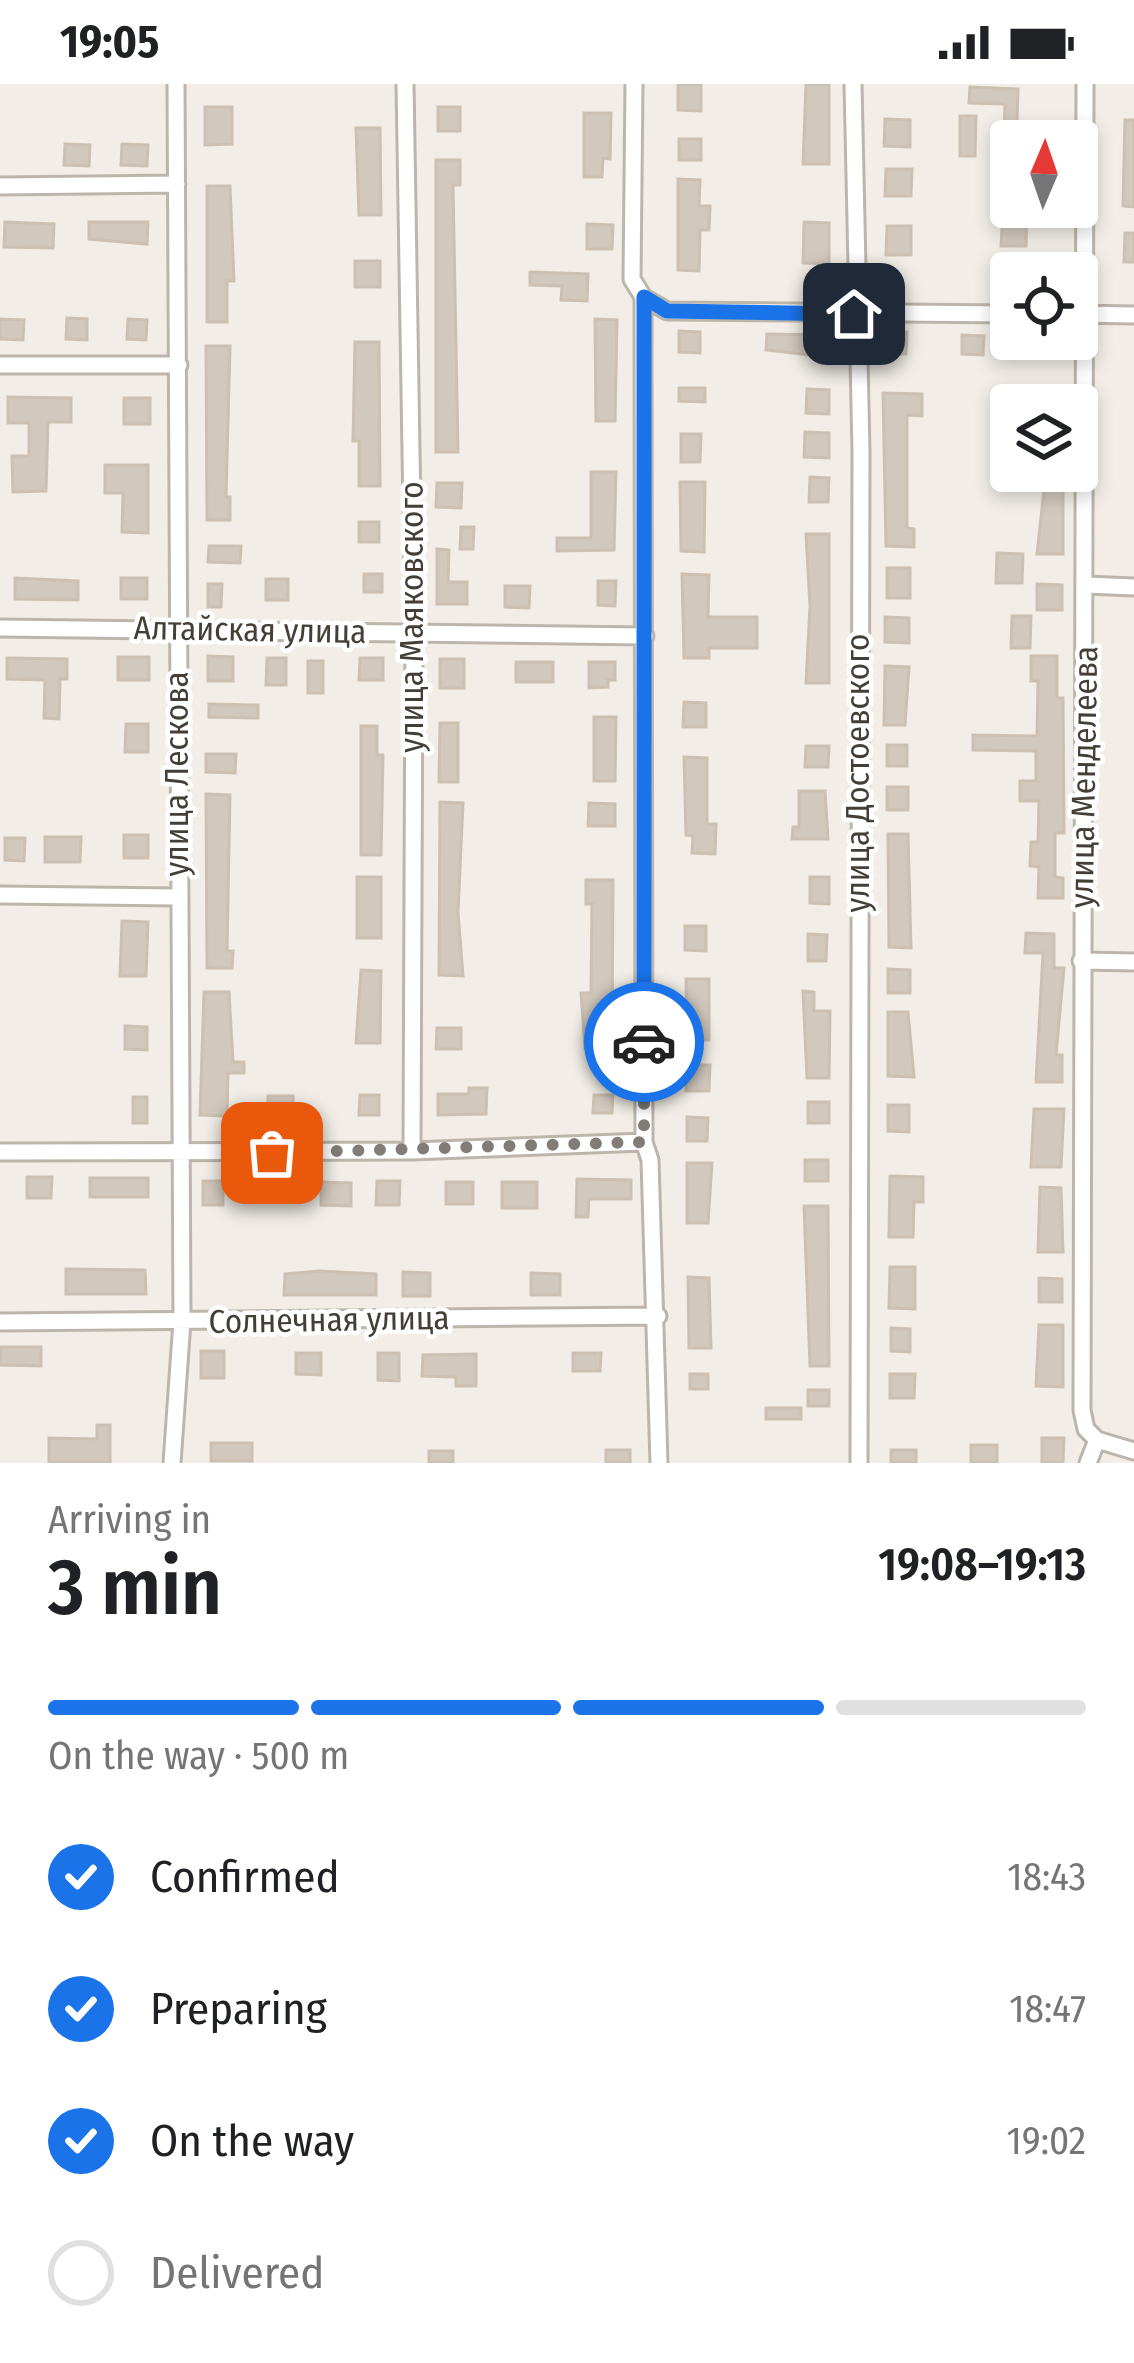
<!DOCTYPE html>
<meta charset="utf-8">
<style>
body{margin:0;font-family:"Fira Sans Condensed",sans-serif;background:#f6f6f6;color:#202124;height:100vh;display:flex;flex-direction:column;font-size:45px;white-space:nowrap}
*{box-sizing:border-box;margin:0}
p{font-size:39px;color:#757577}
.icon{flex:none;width:66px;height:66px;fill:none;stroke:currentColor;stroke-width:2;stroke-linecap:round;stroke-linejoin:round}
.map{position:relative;height:1379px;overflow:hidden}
.side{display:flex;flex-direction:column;background:#fff;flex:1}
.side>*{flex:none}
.needle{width:78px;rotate:2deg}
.tools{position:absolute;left:990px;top:36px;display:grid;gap:24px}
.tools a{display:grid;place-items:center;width:108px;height:108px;border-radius:12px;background:#fff;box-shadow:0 6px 18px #0003;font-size:60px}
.pin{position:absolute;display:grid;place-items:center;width:102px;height:102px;color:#fff;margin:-51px;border-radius:24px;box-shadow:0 6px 18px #0006}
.courier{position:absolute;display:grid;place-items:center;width:120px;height:120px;margin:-60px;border:9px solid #1a73e8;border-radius:50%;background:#fff;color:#222;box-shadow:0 3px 15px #0007}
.headline em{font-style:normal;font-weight:600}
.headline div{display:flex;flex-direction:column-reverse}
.headline{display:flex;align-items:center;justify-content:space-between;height:204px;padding:0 48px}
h1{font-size:78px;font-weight:600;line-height:90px}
.bar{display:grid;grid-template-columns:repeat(4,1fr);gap:18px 12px;align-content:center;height:144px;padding:0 48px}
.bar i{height:15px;border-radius:9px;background:#e0e0e0}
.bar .selected{background:#1a73e8}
.bar p{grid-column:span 4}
ol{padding:0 48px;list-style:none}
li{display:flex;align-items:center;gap:36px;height:132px}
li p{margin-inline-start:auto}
li .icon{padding:12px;border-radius:50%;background:#1a73e8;color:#fff;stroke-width:4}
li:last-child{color:#757577}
li i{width:66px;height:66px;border:6px solid #e0e0e0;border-radius:50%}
.status{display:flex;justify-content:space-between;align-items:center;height:84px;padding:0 60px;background:#fff;direction:ltr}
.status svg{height:33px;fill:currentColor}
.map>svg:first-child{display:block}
.building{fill:#d2c9be;stroke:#ccc0b2;stroke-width:3}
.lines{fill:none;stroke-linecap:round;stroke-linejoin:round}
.minor-casing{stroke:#bcb5ab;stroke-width:21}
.minor{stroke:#fff;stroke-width:15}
.done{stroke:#817c75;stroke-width:12;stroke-dasharray:0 21.6}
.route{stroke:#1a73e8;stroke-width:15}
.labels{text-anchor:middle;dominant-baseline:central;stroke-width:9;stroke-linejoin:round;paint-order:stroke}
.street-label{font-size:33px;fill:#443e37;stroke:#fff}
</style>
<div class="status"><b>19:05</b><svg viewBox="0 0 49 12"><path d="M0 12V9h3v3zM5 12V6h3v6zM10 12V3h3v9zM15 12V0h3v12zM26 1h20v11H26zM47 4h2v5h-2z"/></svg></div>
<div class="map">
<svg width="1134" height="1379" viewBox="0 0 1134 1379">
<rect width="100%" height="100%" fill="#f2eee7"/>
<path class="building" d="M678,0H701V27L678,26Z
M806,0H829V80H803Z
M970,3L1018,5L1017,38H1031L1030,57H1004L1005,20L969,19Z
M205,23H232V60L205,61Z
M438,23H460V47H438Z
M584,29H611L610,75L603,74L602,93H584Z
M960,32H976L975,72H960Z
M885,35L910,36V63L884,62Z
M1125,36H1134V123L1123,122Z
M356,44H380L381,131H359Z
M679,55H701V76H679Z
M65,60L90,61L89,82L64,81Z
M122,60L148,61L147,82L121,81Z
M436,76H460V101H453L458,368H436Z
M886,85H912L911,112H885Z
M678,95L700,96L699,122H710L709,146H700L699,187L678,186Z
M207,102H230L234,197H227V238H207Z
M1003,123H1027L1026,162H1001Z
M5,138L54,140L53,164L4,163Z
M89,138H148L147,160L89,155Z
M804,138L829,139V180L803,179Z
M587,140L613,141L612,165H587Z
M887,142H911V171H886Z
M1125,149H1134V178H1124Z
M355,177H380V203H355Z
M530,188L588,190L587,217L561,216L562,202L530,201Z
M67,234L87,235V256L66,255Z
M0,235L24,236L23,256L0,255Z
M128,235L147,236L146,256L127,255Z
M595,235L617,236L615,337H596Z
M679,247L700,248V269L679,268Z
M885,248H907L906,270H885Z
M767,250L829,251L828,273L766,266Z
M962,251L984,252L983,271L962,270Z
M1036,255H1066V274H1035Z
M355,258H379L380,402H359V357H353Z
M206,262H230L226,413H230V436H207Z
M679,304H705V318L679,317Z
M807,305L829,306V330L806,329Z
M883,309L922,310V332L907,331V444L914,445V463L886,462Z
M1040,309H1064V321H1039Z
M8,313L71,314V338H48L46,407L13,408L12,372H29V339H8Z
M124,314H150V340H124Z
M805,348L829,349V374L804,373Z
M681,350H701L700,378H681Z
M105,381H148V449L122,448L123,409H105Z
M591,388H616L614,466L557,467V454H591Z
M810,393L829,394L828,418H809Z
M680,398H705L704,468L681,467Z
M437,399H462L461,424L436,423Z
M1044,406H1063V470H1037Z
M359,438H379V458H359Z
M461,443H474L473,465H460Z
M806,450H829V599H806L810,522Z
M209,462H241L240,479L208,478Z
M437,465L449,466L448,498H467V520H437Z
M997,469L1023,470L1022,499H996Z
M887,484H910V514H887Z
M364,490H382V508H364Z
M682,490L709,491L708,533H757V564H709V574H684Z
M15,494L78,497V516L15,515Z
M121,494H147V515H121Z
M266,495H288V516H266Z
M598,497H616L615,522L598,521Z
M208,500H222L221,523H208Z
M1037,500L1062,501V526H1037Z
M505,502H530L529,524L505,523Z
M1012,532H1031L1030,564H1011Z
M885,533L909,534V559L885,558Z
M208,572L233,573V597H208Z
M1031,572H1057V614H1063L1064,749H1055V793L1063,794V814H1038L1039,783L1030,782L1031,758H1038L1039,717H1020V697H1036V667L973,666V651L1037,652L1038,597H1031Z
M118,573H149V596H118Z
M7,574L67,575V595H60L59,635L44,634L45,596L7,595Z
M267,574H286V601H266Z
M360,574H383V596H359Z
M440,575H464V604H440Z
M308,577H323V609H308Z
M516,578H553V598H516Z
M589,578H615V596H608V603L589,604Z
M885,582L909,583L905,641H884Z
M684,618L706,619V643H683Z
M209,620L258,621V634L209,633Z
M594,633H616L615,697H594Z
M440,639H458V698H439Z
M126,640H148V668H125Z
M361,642H377V671H383L381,771H361Z
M887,661H907V682H887Z
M806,662H829L828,683H805Z
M206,670H236L235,689L206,688Z
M684,673L707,674V740H716L715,770L692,769L693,752L686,751Z
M887,703H908V726H887Z
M799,707H825L828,755H792L793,743H799Z
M206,710L230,711L227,867H233L232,884H207Z
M440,718L463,719L458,828L463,892L439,891Z
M589,719L615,720V742H588Z
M888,750H908L911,864L889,863Z
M124,751H148V774H124Z
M45,753H81L80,778H45Z
M5,754H25L24,777L5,776Z
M357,793H381V854H357Z
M810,793H829V820L810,819Z
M586,796H613L612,964H585L581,909H591L592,820H586Z
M122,837L148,838L146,892H120Z
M685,842H706V867L685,866Z
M1026,849L1054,850V884H1064L1056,971H1062V998H1036L1043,869H1025Z
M808,850L827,851L826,877H808Z
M888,885L910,886V909H888Z
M361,886L381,887L380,959H356Z
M686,895H709V956H687Z
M803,907L814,908V927H830L829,994H807Z
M204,908H229L233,978H244V989H228L227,1032L200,1031Z
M888,928H908L914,993L888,992Z
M125,942L147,943V966L125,965Z
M437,944H461V965H436Z
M687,981H710L709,1007H686Z
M469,1004H487L486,1030L438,1031V1010H469Z
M360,1011H379V1031H359Z
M594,1011H613L612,1029H593Z
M268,1012H293V1032H268Z
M133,1013H147V1039H133Z
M808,1018H829V1039H808Z
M888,1021H909V1048L888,1047Z
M1034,1025H1064L1061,1083H1031Z
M687,1033L708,1034L707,1057H687Z
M805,1076H828V1097H805Z
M687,1079H712L708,1139H687Z
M890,1092L923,1093V1118H914L913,1153H889Z
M27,1093H52L51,1114H27Z
M90,1094H148V1113H90Z
M268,1095L292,1096V1115H268Z
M577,1095L631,1096V1115H589L588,1133H576Z
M203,1097H223V1121H203Z
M377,1097H400L399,1121H376Z
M321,1098L351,1099V1122L321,1121Z
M446,1098H473V1120H446Z
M502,1098H537V1124H502Z
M1040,1103L1061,1104L1063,1168H1038Z
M804,1122H828L829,1282H810Z
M890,1183H915V1225L889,1224Z
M66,1185L145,1186L146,1210H66Z
M320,1187L376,1190V1211H284L285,1190Z
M403,1188L430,1189V1212H403Z
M531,1189L560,1190V1211H531Z
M688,1193L709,1194L711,1264H689Z
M1039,1194L1062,1195V1218H1039Z
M1039,1241H1063V1303L1036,1302Z
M891,1244L910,1245V1268L891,1267Z
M1,1263H41V1282L0,1281Z
M201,1267H224V1294H201Z
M296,1269H321V1291L296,1290Z
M378,1269H399V1297L378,1296Z
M573,1269H601L600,1287H573Z
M476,1270V1302H456V1293L422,1292L423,1271Z
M690,1290H708V1305H690Z
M890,1290H915L914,1314H890Z
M808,1306H829V1322H808Z
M766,1324H801V1335H766Z
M97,1341H110V1379H49V1354L97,1355Z
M1042,1354H1064L1063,1379H1042Z
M211,1359H252V1377H211Z
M971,1361H997V1379H971Z
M606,1366H630V1379H606Z
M891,1366H916V1379H891Z
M429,1367H453V1379H429Z"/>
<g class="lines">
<defs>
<path id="minor" d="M405,0L414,550L412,1067
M634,0L632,195L643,213L644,1058L650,1076L659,1379
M853,0L861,367L859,1379
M1085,0L1082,1326L1086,1345L1097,1356L1088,1379
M0,102L177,100
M643,213L667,227L1011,230
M1077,230L1134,231
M0,281H179
M1086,501L1134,503
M0,544L645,552
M0,811L177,813
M1081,877L1134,878
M0,1068L412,1067L644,1058
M0,1238L658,1232
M1097,1356L1134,1367
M172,1379L182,1237L176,0"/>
</defs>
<use href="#minor" class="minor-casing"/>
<use href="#minor" class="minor"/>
</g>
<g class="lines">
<path class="done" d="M272,1069L644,1058V958"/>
<path class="route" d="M644,958V213L667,227L854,230"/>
</g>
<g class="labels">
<g class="street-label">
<text transform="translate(412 533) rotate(-90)">улица Маяковского</text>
<text transform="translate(250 546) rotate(1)">Алтайская улица</text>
<text transform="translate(858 689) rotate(-90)">улица Достоевского</text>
<text transform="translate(177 690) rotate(-90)">улица Лескова</text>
<text transform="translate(1084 693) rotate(-89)">улица Менделеева</text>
<text transform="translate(329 1236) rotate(-1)">Солнечная улица</text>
</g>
</g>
</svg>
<div class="tools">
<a><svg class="needle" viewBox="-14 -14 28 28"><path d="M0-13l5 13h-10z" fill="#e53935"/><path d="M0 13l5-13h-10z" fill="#757577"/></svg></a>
<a><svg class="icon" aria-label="locate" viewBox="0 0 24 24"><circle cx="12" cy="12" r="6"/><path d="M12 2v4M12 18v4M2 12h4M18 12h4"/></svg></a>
<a><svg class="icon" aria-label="layers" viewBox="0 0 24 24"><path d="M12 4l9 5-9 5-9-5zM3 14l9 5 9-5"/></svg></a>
</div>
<div class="pin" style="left:272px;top:1069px;background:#ea580c"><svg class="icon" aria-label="bag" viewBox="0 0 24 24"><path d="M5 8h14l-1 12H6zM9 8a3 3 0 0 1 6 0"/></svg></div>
<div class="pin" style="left:854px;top:230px;background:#1f2937"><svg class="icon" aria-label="home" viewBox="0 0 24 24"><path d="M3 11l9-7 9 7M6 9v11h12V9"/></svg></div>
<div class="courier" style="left:644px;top:958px"><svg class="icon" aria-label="car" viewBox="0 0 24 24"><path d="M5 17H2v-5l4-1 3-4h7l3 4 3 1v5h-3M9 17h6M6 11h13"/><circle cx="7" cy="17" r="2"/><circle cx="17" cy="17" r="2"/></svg></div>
</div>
<section class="side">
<div class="headline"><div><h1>3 min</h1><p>Arriving in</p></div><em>19:08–19:13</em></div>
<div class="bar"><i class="selected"></i><i class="selected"></i><i class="selected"></i><i></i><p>On the way · 500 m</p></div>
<ol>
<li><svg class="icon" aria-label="check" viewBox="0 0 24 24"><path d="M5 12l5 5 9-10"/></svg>Confirmed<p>18:43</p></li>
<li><svg class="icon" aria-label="check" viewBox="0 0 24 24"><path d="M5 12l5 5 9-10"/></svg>Preparing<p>18:47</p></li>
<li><svg class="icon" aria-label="check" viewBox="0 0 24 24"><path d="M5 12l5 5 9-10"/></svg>On the way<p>19:02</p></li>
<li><i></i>Delivered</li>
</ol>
</section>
